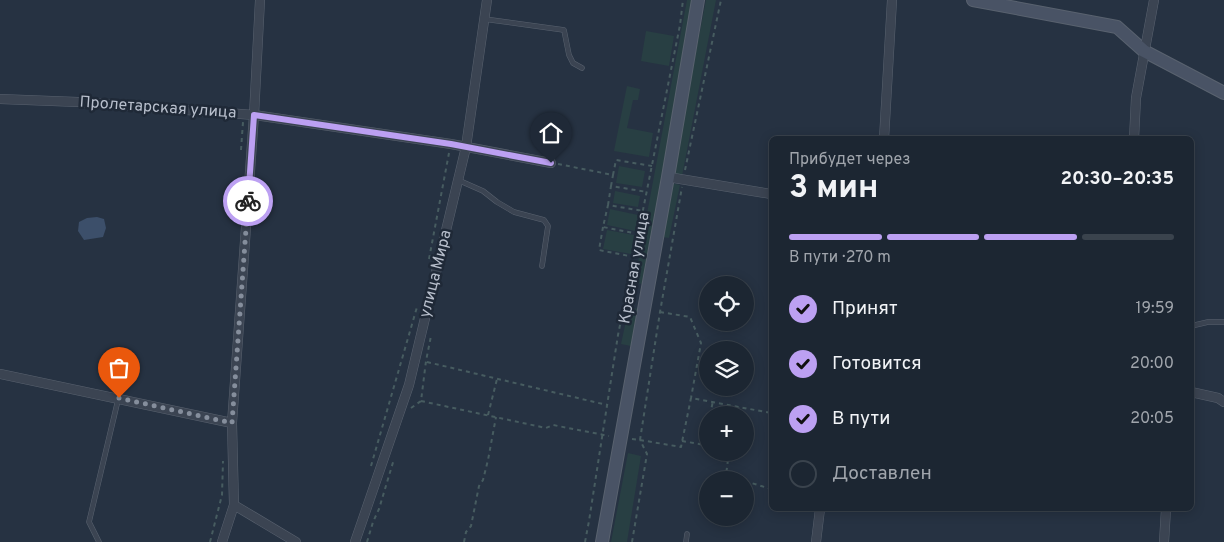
<!DOCTYPE html>
<html lang="ru">
<meta charset="utf-8">
<style>
body{margin:0;font-family:Overpass,sans-serif;background:#29323e;color:#f1f3f6;height:100vh;display:flex;flex-direction:column;font-size:19px;white-space:nowrap}
*{box-sizing:border-box;margin:0}
p{font-size:16px;color:#a0a5ac}
.icon{flex:none;width:28px;height:28px;fill:none;stroke:currentColor;stroke-width:2;stroke-linecap:round;stroke-linejoin:round}
.map{position:relative;flex:1;overflow:hidden}
.sheet{position:absolute;left:769px;top:136px;width:425px;height:375px;display:flex;flex-direction:column;background:#1c2632;border-radius:8px;box-shadow:0 2px 12px #0003,0 0 0 1px #3a434d}
.sheet>*{flex:none}
.tools{position:absolute;left:699px;top:276px;display:grid;gap:10px}
.tools a{display:grid;place-items:center;width:55px;height:55px;border-radius:50%;background:#1c2632;box-shadow:0 2px 12px #0003,0 0 0 1px #3a434d;font-size:25px}
.pin{position:absolute;display:grid;place-items:center;width:42px;height:42px;color:#fff;margin:-51px -21px;border-radius:50% 50% 50% 0;rotate:-45deg;box-shadow:0 0 5px #0007}
.pin .icon{rotate:45deg}
.courier{position:absolute;display:grid;place-items:center;width:50px;height:50px;margin:-25px;border:4px solid #bca0f2;border-radius:50%;background:#fff;color:#222;box-shadow:0 1px 6px #0007}
.headline em{font-style:normal;font-weight:700}
.headline div{display:flex;flex-direction:column-reverse}
.headline{display:flex;align-items:center;justify-content:space-between;height:85px;padding:0 20px}
h1{font-size:32px;font-weight:700;line-height:38px}
.bar{display:grid;grid-template-columns:repeat(4,1fr);gap:8px 5px;align-content:center;height:60px;padding:0 20px}
.bar i{height:6px;border-radius:4px;background:#3a434d}
.bar .on{background:#bca0f2}
.bar p{grid-column:span 4}
ol{padding:0 20px;list-style:none}
li{display:flex;align-items:center;gap:15px;height:55px}
li p{margin-inline-start:auto}
li .icon{padding:5px;border-radius:50%;background:#bca0f2;color:#111;stroke-width:4}
li:last-child{color:#a0a5ac}
li i{width:28px;height:28px;border:2px solid #3a434d;border-radius:50%}
.map>svg:first-child{display:block}
.green{fill:#283f43}
.water{fill:#3c4f6a}
.lines{fill:none;stroke-linecap:round;stroke-linejoin:round}
.lane-casing{stroke:#59626f;stroke-width:5.5}
.street-casing{stroke:#59626f;stroke-width:10}
.secondary-casing{stroke:#59626f;stroke-width:14}
.path{stroke:#475c60;stroke-width:2;stroke-dasharray:4 4;stroke-linecap:butt}
.lane{stroke:#3b4452;stroke-width:4.5}
.street{stroke:#3b4452;stroke-width:9}
.secondary{stroke:#495365;stroke-width:12}
.done{stroke:#858e9c;stroke-width:5;stroke-dasharray:0 9}
.route{stroke:#bca0f2;stroke-width:6}
.labels{text-anchor:middle;dominant-baseline:central;stroke-width:5;stroke-linejoin:round;paint-order:stroke}
.street-label{font-size:16px;fill:#b8bfcc;stroke:#1f2937}
</style>
<div class="map">
<svg width="1224" height="542" viewBox="0 0 1224 542">
<rect width="100%" height="100%" fill="#263242"/>
<path class="green" d="M687,0H694L643,284L634,283Z
M706,0H716L682,176L672,174Z
M646,31L674,36L669,66L641,61Z
M627,86L640,89L638,100H633L627,128L653,133L649,157L614,151Z
M619,166L645,171L642,187L616,183Z
M672,183L680,185L669,238L662,237Z
M615,191L640,196L638,207L613,203Z
M610,209L638,215L635,231L607,225Z
M607,230L634,235L631,254L603,249Z
M629,307L638,309L631,346L621,344Z
M628,453L641,456L627,542H611Z"/>
<path class="water" d="M97,217L104,219L106,228L103,237L84,240L78,231L79,222L87,218Z"/>
<g class="lines">
<defs>
<path id="lane" d="M484,19L564,30L569,55L573,63L582,68
M551,163L555,142
M458,180L483,191L497,202L514,212L544,220L548,226L542,266
M1191,326L1208,322H1224
M99,542L89,522L118,400
M686,542L687,534"/>
<path id="street" d="M0,99L78,102L254,115L451,144L551,163
M884,139L892,0
M1134,139L1136,98L1154,0
M668,177L771,194
M0,374L232,423
M1191,392L1218,398L1224,402
M234,505L296,542
M222,542L234,505L232,423L254,115L260,0
M355,542L409,385L466,147L487,0
M816,542L820,509
M1164,542L1166,509"/>
<path id="secondary" d="M973,0L1117,27L1144,51L1224,93
M602,542L668,177L698,0"/>
</defs>
<use href="#lane" class="lane-casing"/>
<use href="#street" class="street-casing"/>
<use href="#secondary" class="secondary-casing"/>
<path class="path" d="M241,150L243,122
M558,164L613,175L616,160L652,166
M685,170L721,0
M611,186L613,175
M608,205L611,186L647,192
M603,227L599,250L634,257
M639,234L603,227L608,205L643,211
M429,259L449,153
M660,312L690,317L701,343L691,398
M427,362L607,405
M421,401L546,428L553,425L609,436
M411,408L421,401L426,361L431,336
M488,415L497,379
M710,415L713,401
M737,415L739,407
M632,439L640,440L660,312L682,187
M640,440L681,447L691,398L771,413
M682,441L705,445L708,429
M729,452L726,475L743,480
M371,466L417,307
M745,481L771,489
M210,542L222,495L223,461
M367,542L373,522L379,509L394,459
M464,542L466,532L471,526L479,486L483,480L488,460L496,417
M585,542L589,521L618,335L680,25L683,0
M632,542L647,454L640,440"/>
<use href="#lane" class="lane"/>
<use href="#street" class="street"/>
<use href="#secondary" class="secondary"/>
</g>
<g class="lines">
<path class="done" d="M119,398L232,423L248,201"/>
<path class="route" d="M248,201L254,115L451,144L551,163"/>
</g>
<g class="labels">
<g class="street-label">
<text transform="translate(158 108) rotate(4)">Пролетарская улица</text>
<text transform="translate(635 268) rotate(-80)">Красная улица</text>
<text transform="translate(436 274) rotate(-76)">улица Мира</text>
</g>
</g>
</svg>
<div class="tools">
<a><svg class="icon" aria-label="locate" viewBox="0 0 24 24"><circle cx="12" cy="12" r="6"/><path d="M12 2v4M12 18v4M2 12h4M18 12h4"/></svg></a>
<a><svg class="icon" aria-label="layers" viewBox="0 0 24 24"><path d="M12 4l9 5-9 5-9-5zM3 14l9 5 9-5"/></svg></a>
<a>+</a>
<a>−</a>
</div>
<div class="pin" style="left:119px;top:398px;background:#ea580c"><svg class="icon" aria-label="bag" viewBox="0 0 24 24"><path d="M5 8h14l-1 12H6zM9 8a3 3 0 0 1 6 0"/></svg></div>
<div class="pin" style="left:551px;top:163px;background:#1f2937"><svg class="icon" aria-label="home" viewBox="0 0 24 24"><path d="M3 11l9-7 9 7M6 9v11h12V9"/></svg></div>
<div class="courier" style="left:248px;top:201px"><svg class="icon" aria-label="bike" viewBox="0 0 24 24"><circle cx="6" cy="16" r="4"/><circle cx="18" cy="16" r="4"/><path d="M6 16l4-8h5l3 8M10 8l3 8H6M13 5h3"/></svg></div>
<section class="sheet">
<div class="headline"><div><h1>3 мин</h1><p>Прибудет через</p></div><em>20:30–20:35</em></div>
<div class="bar"><i class="on"></i><i class="on"></i><i class="on"></i><i></i><p>В пути · 270 m</p></div>
<ol>
<li><svg class="icon" aria-label="check" viewBox="0 0 24 24"><path d="M5 12l5 5 9-10"/></svg>Принят<p>19:59</p></li>
<li><svg class="icon" aria-label="check" viewBox="0 0 24 24"><path d="M5 12l5 5 9-10"/></svg>Готовится<p>20:00</p></li>
<li><svg class="icon" aria-label="check" viewBox="0 0 24 24"><path d="M5 12l5 5 9-10"/></svg>В пути<p>20:05</p></li>
<li><i></i>Доставлен</li>
</ol>
</section>
</div>
